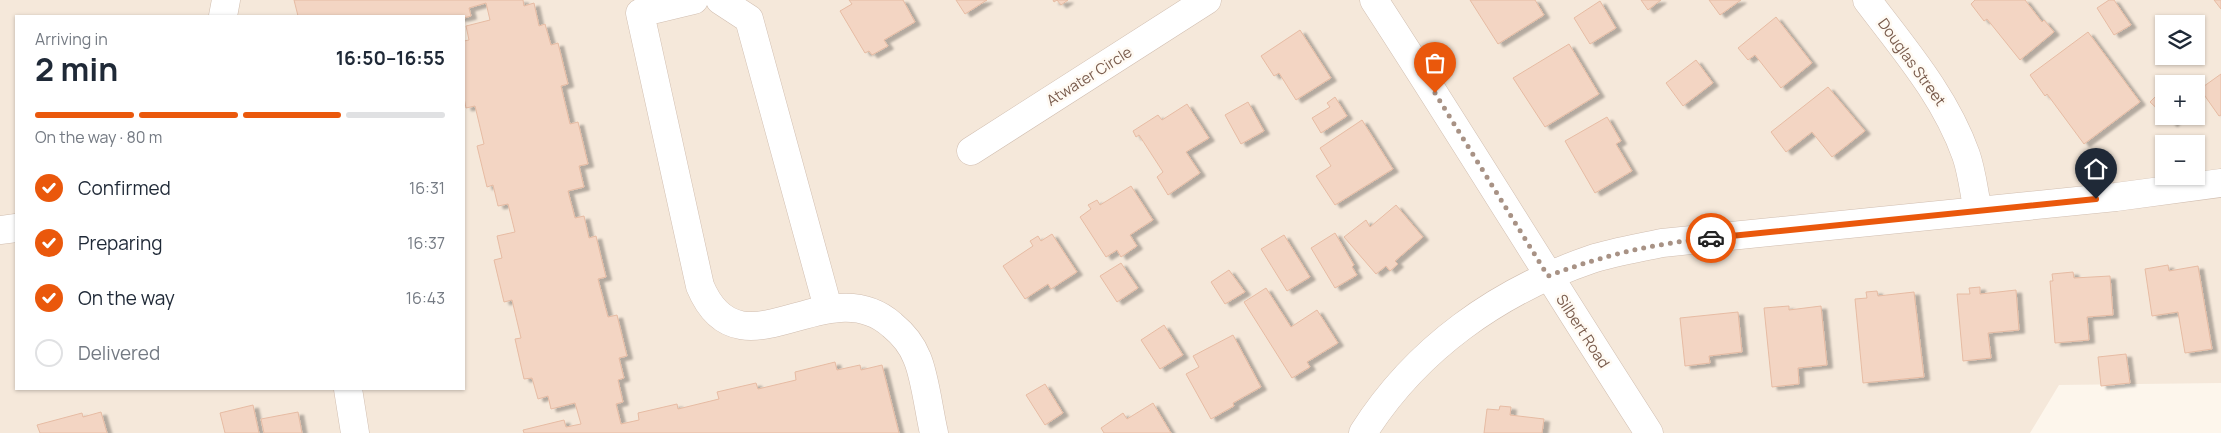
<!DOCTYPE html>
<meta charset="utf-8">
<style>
body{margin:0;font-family:Manrope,sans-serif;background:#f2f2f3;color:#1f2937;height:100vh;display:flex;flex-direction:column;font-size:19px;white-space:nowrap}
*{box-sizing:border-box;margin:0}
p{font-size:16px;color:#747a83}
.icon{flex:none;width:28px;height:28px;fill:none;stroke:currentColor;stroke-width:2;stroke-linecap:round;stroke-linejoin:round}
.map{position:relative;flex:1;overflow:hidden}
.sheet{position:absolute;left:15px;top:15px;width:450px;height:375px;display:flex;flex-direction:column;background:#fff;border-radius:0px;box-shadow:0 1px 4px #0004}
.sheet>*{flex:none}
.buttons{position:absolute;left:2155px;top:15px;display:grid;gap:10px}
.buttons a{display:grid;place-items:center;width:50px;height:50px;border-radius:0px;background:#fff;box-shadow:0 1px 4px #0004;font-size:25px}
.pin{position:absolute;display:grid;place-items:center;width:42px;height:42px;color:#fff;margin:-51px -21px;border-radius:50% 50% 50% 0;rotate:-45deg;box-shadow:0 0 5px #0007}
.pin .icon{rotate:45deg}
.courier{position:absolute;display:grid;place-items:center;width:50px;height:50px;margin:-25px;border:4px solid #ea580c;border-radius:50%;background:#fff;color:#222;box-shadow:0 1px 6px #0007}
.head em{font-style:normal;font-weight:700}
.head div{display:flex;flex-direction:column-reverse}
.head{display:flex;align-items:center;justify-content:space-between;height:85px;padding:0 20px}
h1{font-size:32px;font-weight:700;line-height:38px}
.bar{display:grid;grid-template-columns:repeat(4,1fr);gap:8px 5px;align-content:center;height:60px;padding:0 20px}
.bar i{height:6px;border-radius:4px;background:#e0e1e3}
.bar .active{background:#ea580c}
.bar p{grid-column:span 4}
ol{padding:0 20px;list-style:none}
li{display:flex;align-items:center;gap:15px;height:55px}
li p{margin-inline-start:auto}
li .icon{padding:5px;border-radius:50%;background:#ea580c;color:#fff;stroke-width:4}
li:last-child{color:#747a83}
li i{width:28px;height:28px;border:2px solid #e0e1e3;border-radius:50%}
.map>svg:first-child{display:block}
.residential{fill:#f5e8da;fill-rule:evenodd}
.building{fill:#f3d5c3;stroke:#e6bba3;filter:url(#shadow)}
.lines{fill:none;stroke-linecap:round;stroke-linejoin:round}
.minor-casing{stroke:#d1beb0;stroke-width:29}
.minor{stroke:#fff;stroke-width:28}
.done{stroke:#a89285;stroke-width:5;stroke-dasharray:0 9}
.route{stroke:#ea580c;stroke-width:6}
.labels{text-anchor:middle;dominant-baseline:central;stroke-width:5;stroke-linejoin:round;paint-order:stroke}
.street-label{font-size:15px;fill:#7a5c4d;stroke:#fffaf3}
</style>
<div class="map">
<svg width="2221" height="433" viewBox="0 0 2221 433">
<defs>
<filter id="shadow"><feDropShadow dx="5.5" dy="3" stdDeviation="1" flood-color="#0004"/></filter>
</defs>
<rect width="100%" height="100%" fill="#fdf6ec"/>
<path class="residential" d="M0,0H2221V383L2059,385L2030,433H0ZM16,16H464V389H16ZM2164,24H2196V56H2164ZM2164,84H2196V116H2164ZM2164,144H2196V176H2164Z"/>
<path class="building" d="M294,0H523L524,6L534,3L539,26L545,24L551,45L558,43L568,84L561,86L570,124L578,122L588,164L579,166L584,187L568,191L575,218L584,216L589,238L596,236L606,277L598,279L608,317L617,315L627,356L619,358L624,378L618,380L623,402L616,404L621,424L639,420L638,413L677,404L678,409L719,399L717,392L756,383L758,389L796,380L795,372L835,362L837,370L860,365L861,370L882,365L899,433H524L523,430L564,420L566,427L581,424L575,403L551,409L548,396L538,399L532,378L524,379L515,339L521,338L512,300L504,302L494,260L502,258L497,236L515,232L508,204L498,206L493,185L487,187L477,146L484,144L475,106L466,108L464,98V41L469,40L466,26L490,20L486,3L469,8L471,16L464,18L298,16Z
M849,0H903L915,22L884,40L888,46L872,55L869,51L865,53L840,11L852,4Z
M956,0H987L965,14Z
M1053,0H1068L1061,5L1057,0L1054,2Z
M1470,0H1535L1544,15L1498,44Z
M1641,0H1661L1648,10Z
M1709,0H1741L1720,15Z
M1975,0H2025L2042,22L2044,20L2054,32L2020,60L1987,19L1984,21L1971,4Z
M2109,0H2114L2131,25L2114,35L2097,8Z
M2214,0H2221V9Z
M1600,1L1616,28L1590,44L1574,18Z
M1776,17L1812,63L1781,88L1755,55L1748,60L1738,48Z
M1300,30L1331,78L1296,100L1279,73L1274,76L1261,56Z
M2088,32L2140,102L2084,144L2047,94L2045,96L2030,75Z
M1569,44L1599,94L1545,127L1513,78Z
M1696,60L1713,83L1683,106L1666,83Z
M2221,74V115L2219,116L2200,89Z
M1828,87L1865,131L1832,157L1812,132L1786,152L1771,132Z
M2164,88V115L2150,102Z
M1335,97L1347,116L1321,133L1312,118L1330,107L1327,103Z
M1248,102L1264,131L1241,144L1225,115Z
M1187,104L1209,138L1186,152L1200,173L1168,195L1157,177L1163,172L1139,135L1136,137L1133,131L1158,115L1162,120Z
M2165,116H2179L2172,124Z
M1607,117L1621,141L1616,144L1632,171L1595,193L1565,141Z
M1362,120L1393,169L1335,205L1316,176L1331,166L1320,148Z
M1131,186L1153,220L1130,235L1137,246L1121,257L1117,250L1106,257L1080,217L1091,209L1088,205L1097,200L1100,205Z
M1396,205L1423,237L1395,261L1398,264L1390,271L1386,266L1376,274L1344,237L1366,220L1370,227Z
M1335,233L1354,265L1352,267L1357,275L1335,288L1311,248Z
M1052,234L1077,272L1051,289L1048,284L1025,299L1003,266L1033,246L1030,241L1038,236L1041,241Z
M1284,235L1310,277L1287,291L1261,249Z
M1121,263L1138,288L1117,302L1100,276Z
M2168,265L2169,271L2198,266L2212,349L2185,353L2178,312L2152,316L2145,269Z
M1229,270L1245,292L1225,304L1211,282Z
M2073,272L2074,278L2110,276L2113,315L2087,317L2089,340L2055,343L2050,281H2053L2052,274Z
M1980,287V294L2016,290L2019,330L1988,333L1991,358L1963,361L1957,294H1970L1969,288Z
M1266,288L1291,327L1317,310L1338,343L1307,362L1310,367L1292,378L1244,302Z
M1877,291L1878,296L1914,292L1924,377L1863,383L1855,299L1867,298L1866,292Z
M1789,306V310L1821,306L1827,365L1798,368L1799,384L1772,387L1764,308Z
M1738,312L1742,352L1709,356L1710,363L1685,366L1680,318Z
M1164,325L1183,355L1160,369L1141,340Z
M1233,335L1261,387L1233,403L1234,406L1211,419L1186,374L1199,367L1193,356Z
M2126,354L2130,383L2101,386L2098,357Z
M1045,384L1063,413L1045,425L1026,395Z
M1153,403L1171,433H1104L1101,428L1123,413L1127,419Z
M253,405L259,433H225L220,413Z
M1500,406L1511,407L1510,415L1544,419L1542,433H1484L1487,409L1499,410Z
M101,412L107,433H40L37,425L82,413L83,417Z
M298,412L302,433H264L261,419Z"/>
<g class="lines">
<defs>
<path id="minor" d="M694,0L640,13L700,286C740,382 827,267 892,325C903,334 912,345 917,358C925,376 929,412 934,433
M720,0L749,19L828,308
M1374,0C1467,143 1556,289 1649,433
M1867,0C1904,49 1945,96 1966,155C1972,172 1974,193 1978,211
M223,16L226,0
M971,151L1207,0
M0,230L16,228
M348,389L355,433
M1363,433C1416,349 1498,291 1592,259C1614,252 1639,248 1662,243L2116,197L2221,183"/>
</defs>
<use href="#minor" class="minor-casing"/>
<use href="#minor" class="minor"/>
</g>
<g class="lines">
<path class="done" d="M1435,93L1548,276C1604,255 1651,244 1711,238"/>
<path class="route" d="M1711,238L2096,199"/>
</g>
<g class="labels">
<g class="street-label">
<text transform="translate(1912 62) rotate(54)">Douglas Street</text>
<text transform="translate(1089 76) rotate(-32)">Atwater Circle</text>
<text transform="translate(1583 331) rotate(57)">Silbert Road</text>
</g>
</g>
</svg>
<div class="buttons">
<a><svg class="icon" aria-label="layers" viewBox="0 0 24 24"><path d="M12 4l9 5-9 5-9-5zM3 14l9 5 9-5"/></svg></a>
<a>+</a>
<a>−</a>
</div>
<div class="pin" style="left:1435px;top:93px;background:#ea580c"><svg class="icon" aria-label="bag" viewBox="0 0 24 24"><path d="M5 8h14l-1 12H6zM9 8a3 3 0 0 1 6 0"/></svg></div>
<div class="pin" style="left:2096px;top:199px;background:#1f2937"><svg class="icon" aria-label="home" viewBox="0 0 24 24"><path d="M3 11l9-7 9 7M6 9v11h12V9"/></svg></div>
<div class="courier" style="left:1711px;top:238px"><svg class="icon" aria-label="car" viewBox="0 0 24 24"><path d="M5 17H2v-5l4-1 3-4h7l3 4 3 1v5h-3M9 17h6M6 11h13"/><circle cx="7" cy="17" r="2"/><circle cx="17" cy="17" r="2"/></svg></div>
<section class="sheet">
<div class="head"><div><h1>2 min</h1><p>Arriving in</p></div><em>16:50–16:55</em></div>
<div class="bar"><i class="active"></i><i class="active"></i><i class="active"></i><i></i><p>On the way · 80 m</p></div>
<ol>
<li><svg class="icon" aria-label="check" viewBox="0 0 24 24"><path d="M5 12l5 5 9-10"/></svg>Confirmed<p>16:31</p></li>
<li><svg class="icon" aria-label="check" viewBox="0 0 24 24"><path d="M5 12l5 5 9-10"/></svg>Preparing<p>16:37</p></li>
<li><svg class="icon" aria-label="check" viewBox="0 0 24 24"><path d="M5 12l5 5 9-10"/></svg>On the way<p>16:43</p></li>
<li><i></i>Delivered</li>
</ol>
</section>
</div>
